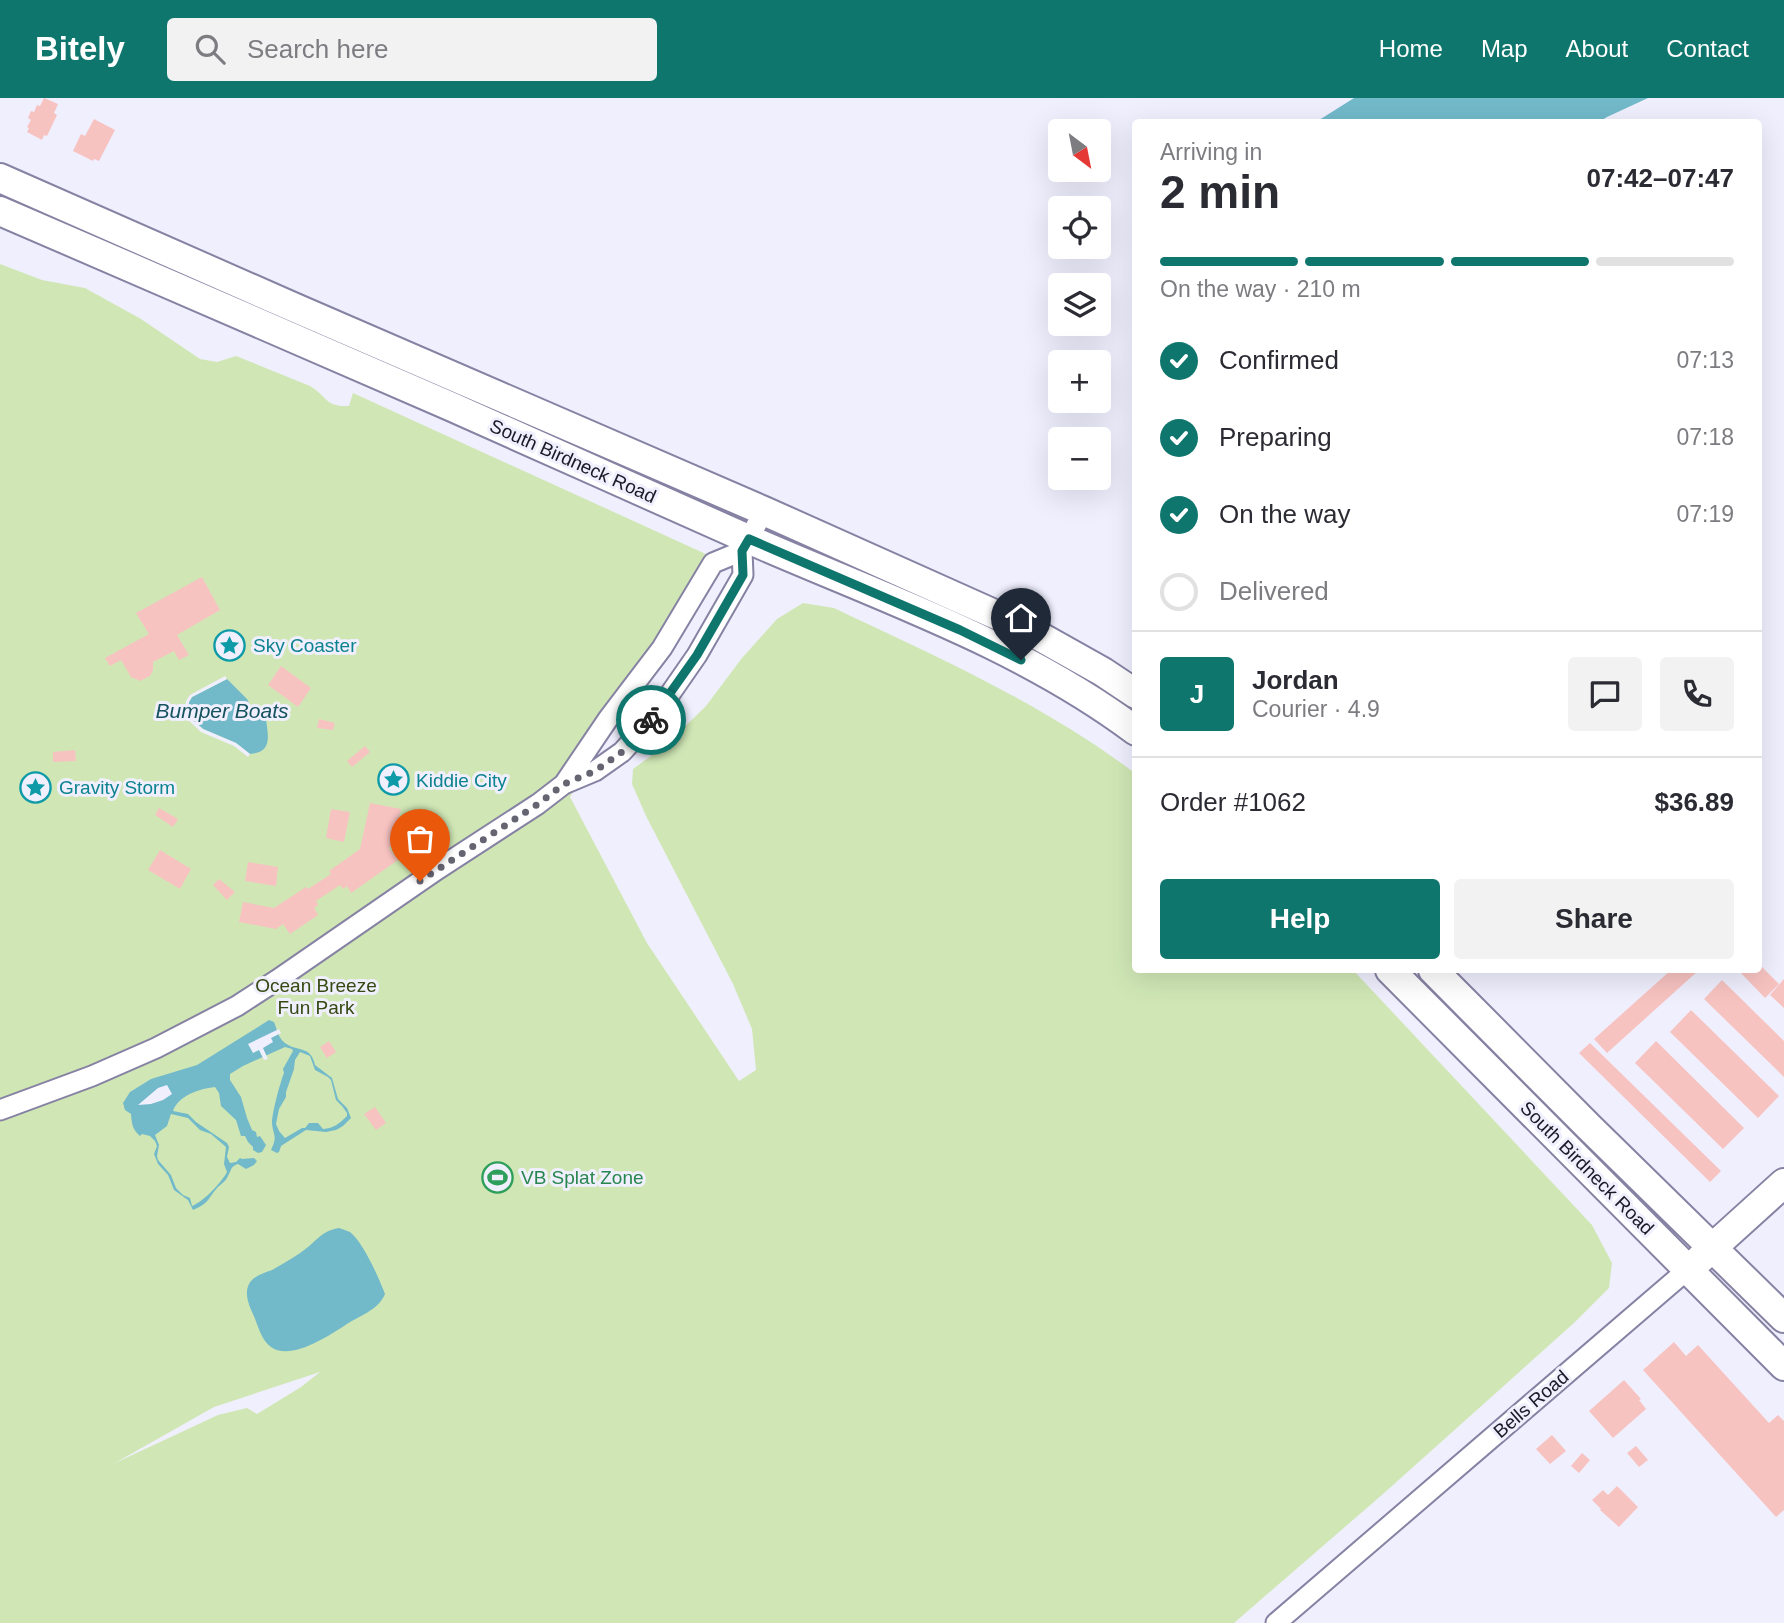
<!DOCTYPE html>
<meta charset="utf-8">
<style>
body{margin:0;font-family:Helvetica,sans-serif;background:#f2f2f3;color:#2b2b33;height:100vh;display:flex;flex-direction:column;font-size:26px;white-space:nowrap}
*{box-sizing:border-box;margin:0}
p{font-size:23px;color:#7c7c81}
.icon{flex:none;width:38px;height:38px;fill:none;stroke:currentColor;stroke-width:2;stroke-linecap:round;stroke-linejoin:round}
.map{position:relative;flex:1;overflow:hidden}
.details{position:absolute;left:1132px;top:21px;width:630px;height:854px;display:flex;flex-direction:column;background:#fff;border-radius:7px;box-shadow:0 7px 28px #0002}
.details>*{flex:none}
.needle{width:46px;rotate:148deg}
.controls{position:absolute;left:1048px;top:21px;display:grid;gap:14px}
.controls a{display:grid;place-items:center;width:63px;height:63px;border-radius:7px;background:#fff;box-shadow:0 7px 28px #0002;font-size:35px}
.pin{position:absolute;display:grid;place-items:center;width:60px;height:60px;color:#fff;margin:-72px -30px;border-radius:50% 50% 50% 0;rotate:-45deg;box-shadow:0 0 7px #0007}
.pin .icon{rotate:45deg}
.courier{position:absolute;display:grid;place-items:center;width:70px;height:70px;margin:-35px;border:5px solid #0f766e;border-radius:50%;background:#fff;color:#222;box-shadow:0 2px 9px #0007}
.summary em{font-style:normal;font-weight:700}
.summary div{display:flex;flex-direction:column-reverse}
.summary{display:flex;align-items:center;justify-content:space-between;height:119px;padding:0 28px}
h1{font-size:46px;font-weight:700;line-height:52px}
.bar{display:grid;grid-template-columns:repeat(4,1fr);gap:10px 7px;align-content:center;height:84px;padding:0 28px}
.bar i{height:9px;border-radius:5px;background:#e1e1e2}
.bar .selected{background:#0f766e}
.bar p{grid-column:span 4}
.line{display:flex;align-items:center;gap:18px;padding:0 28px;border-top:2px solid #e1e1e2}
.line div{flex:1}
.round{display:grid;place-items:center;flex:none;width:74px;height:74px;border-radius:7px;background:#f2f2f3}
ol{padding:0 28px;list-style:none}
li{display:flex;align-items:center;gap:21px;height:77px}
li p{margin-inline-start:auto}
li .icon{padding:7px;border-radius:50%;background:#0f766e;color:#fff;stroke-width:4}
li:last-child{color:#7c7c81}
li i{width:38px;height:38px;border:4px solid #e1e1e2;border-radius:50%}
.primary-button{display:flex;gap:14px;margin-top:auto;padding:14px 28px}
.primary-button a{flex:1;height:80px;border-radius:7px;background:#0f766e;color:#fff;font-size:28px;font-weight:700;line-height:80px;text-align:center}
.primary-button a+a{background:#f2f2f3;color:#2b2b33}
header{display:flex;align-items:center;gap:42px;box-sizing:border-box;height:98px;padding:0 35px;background:#0f766e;color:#fff}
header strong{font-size:33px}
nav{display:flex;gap:38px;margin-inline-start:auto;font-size:24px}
.search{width:490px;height:63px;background:#f2f2f3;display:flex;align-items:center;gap:18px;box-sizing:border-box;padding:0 24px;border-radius:7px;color:#7c7c81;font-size:26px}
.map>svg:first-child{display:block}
.green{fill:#d0e7b5;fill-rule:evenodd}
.water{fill:#72b9ca;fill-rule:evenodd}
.pier{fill:#f0effe}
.building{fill:#f7c3c1}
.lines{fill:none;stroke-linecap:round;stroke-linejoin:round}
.street-casing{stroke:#8682a3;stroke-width:23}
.secondary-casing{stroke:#8682a3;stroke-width:32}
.street{stroke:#fff;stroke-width:19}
.secondary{stroke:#fff;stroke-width:28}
.done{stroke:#656471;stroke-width:7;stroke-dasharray:0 12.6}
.route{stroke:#0f766e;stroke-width:9}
.labels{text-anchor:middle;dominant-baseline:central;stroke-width:6;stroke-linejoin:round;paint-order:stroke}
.street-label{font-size:19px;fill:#1a1925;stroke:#f0effe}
.culture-label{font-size:19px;fill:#0d838f;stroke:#f0effe;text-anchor:start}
.park-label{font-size:19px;fill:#354911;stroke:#f0effe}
.leisure-label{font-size:19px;fill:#27864d;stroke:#f0effe;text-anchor:start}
.water-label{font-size:21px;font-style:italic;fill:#16535f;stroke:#f0effe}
</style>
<header>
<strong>Bitely</strong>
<div class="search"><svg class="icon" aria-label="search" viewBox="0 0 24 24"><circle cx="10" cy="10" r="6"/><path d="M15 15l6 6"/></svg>Search here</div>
<nav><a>Home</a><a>Map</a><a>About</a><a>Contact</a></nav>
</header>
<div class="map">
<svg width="1784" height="1525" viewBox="0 0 1784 1525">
<rect width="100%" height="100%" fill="#f0effe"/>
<path class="green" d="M0,166L42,182L85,190L141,221L200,261L217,264L236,258L310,288C328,299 325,309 349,308L353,295L708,457L570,699L647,845L739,983L756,972L752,931L733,886L646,718L632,686L633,671L666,647L706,608L742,560L777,521L803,505L834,510C937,559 1044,606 1136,676V872H1353L1592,1127L1612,1165L1609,1190L1575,1224L1383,1396L1234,1525H0ZM320,1274L301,1289L257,1316L247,1310L218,1317L115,1365L214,1309Z"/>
<path class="water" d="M1354,0H1648L1607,19L1599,24H1316Z
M227,581L247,601L253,613L266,621C268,638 273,654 250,656L236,645L203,631L188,618L189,604L192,599Z
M269,922L274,924C277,931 278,940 285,945C297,954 311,947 315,967L332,980L338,1001L347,1010L351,1020L343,1028L336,1032L326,1034L306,1032L284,1046L281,1048L279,1054L277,1055L271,1052C278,1037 273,1038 272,1025C272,1015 280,985 284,975L283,971L293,953L292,951L285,949L243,968L230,976V982L241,999L247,1020L252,1032L256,1034L257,1039L260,1038L266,1047L262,1054L258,1055L253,1052V1049L248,1044L245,1038H241L236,1022L221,1008L219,995L215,989C199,991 179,997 173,1013L188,1016L196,1024L227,1045L229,1049L227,1059L230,1065L236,1064L240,1060L242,1061L254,1060L257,1063L254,1067L246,1071L238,1066C230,1069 232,1071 228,1078C226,1083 221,1086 217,1090C207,1102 209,1105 193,1112L188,1102L174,1092L168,1077L158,1066L154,1056L157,1048L155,1043L150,1038L142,1036L140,1038C132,1031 132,1026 131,1016L125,1012L123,1005L130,994L151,981L197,967ZM300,954L310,958L315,972L328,979L331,982L336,1002L342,1008L347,1015V1018C339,1026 334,1030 323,1031L318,1025H309L305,1030H302L285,1040L279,1033L276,1026L279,1011L286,999V994L294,971L295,962ZM171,1016L188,1020L200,1032L211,1036L226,1049L224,1066L227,1074C221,1085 204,1103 192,1108L190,1100L183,1097L176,1090L171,1077L158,1062L157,1058L159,1047L155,1037L167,1028Z
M339,1130C340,1130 350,1134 350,1134C363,1144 379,1180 385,1196C378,1213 358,1218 344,1228C327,1239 290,1263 271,1249C261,1242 258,1227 253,1216C249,1207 244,1196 249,1186C253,1178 264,1175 272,1172C284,1165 297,1158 308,1149C320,1139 323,1133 339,1130Z"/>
<path class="pier" d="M225,578L227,581L192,599L189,604L188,618L203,631L236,645L250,656L248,659L234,648L201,634L185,619L186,603L190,597Z
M279,931L281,935L271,940L273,944L263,950L268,961L264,962L259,952L253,955L248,946Z
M167,987L172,996L163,1002L151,1006L138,1007L158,990Z"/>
<path class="building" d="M44,0L58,6L54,15L57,17L47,38L44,37L42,42L27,34L29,30L27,29L31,22L28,20L31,13L34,14L37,7L40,8Z
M94,21L115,32L99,63L94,61L93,63L73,53L81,36L85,38Z
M202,479L220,512L177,537L189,557L179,562L174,553L153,564V572L150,578L140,583L131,579L121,562L110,568L105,560L149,536L136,515Z
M281,568L311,590L298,609L268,587Z
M168,606L180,607L179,617L167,616Z
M319,621L335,625L333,632L317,630Z
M365,648L370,654L352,669L347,663Z
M75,652L76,663L53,664V654Z
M370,705L401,711L393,747L389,750L398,762L351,795L347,788L343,791L340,787L316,803L318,807L314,810L318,817L290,836L283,826L276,831L239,824L243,804L274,810L306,789L308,791L331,776L329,773L360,751Z
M159,710L178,721L173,729L155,717Z
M331,711L350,714L344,744L326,740Z
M160,752L191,771L180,791L148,772Z
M248,764L278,769L276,788L245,783Z
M219,781L235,794L227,802L213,787Z
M1759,866L1779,886L1765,900L1738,872H1759Z
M1671,872H1699L1607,955L1594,941Z
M1784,881V910L1770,897Z
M1722,882L1784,943V979L1704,901Z
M1691,912L1779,998L1758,1020L1670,934Z
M329,943L336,954L327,960L320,949Z
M1656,943L1744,1030L1723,1051L1635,965Z
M1590,945L1721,1073L1710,1084L1579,955Z
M375,1009L386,1025L376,1032L364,1016Z
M1674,1244L1686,1258L1698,1247L1769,1325L1778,1317L1784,1323V1412L1776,1419L1643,1272Z
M1624,1282L1641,1301L1639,1302L1646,1311L1613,1340L1589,1313Z
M1552,1337L1566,1353L1550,1366L1536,1351Z
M1636,1348L1648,1362L1639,1369L1627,1355Z
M1582,1355L1590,1362L1579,1375L1571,1368Z
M1617,1388L1638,1409L1619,1429L1600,1412L1601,1411L1592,1402L1603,1392L1608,1397Z"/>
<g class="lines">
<defs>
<path id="street" d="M564,686L608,621L662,550L713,465L742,453
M0,1012L92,978L156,950L237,908L277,882L438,771L538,706L564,686L595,673L622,654L654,619L697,557L743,477L742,453L764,413
M1276,1525L1687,1172"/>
<path id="secondary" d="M0,80L293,209L764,413L1021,528L1103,574L1136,596
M0,113C150,178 300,242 450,308C549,352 649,397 748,441C880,499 1020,546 1136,633
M1390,872L1784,1268
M1433,872L1589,1029L1784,1220
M1700,1161L1784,1085"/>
</defs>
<use href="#street" class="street-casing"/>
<use href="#secondary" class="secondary-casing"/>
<use href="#street" class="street"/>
<use href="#secondary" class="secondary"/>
</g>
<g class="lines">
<path class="done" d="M420,783L538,706L564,686L595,673L622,654L651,622"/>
<path class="route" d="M651,622L697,557L743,477L742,453L749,441L960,532L1021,562"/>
</g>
<defs>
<symbol id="sight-ring" viewBox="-11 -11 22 22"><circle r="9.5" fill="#f0effe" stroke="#0f9aa8" stroke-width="1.5"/><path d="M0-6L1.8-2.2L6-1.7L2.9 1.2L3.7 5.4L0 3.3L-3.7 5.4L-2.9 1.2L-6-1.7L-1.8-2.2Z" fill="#0f9aa8"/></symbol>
<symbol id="stadium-ring" viewBox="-11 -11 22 22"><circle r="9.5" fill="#f0effe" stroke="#2e9e5b" stroke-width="1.5"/><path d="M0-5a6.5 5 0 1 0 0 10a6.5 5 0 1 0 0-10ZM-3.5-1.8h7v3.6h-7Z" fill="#2e9e5b"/></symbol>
</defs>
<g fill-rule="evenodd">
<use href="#sight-ring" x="212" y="530" width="35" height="35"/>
<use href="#sight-ring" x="376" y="664" width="35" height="35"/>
<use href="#sight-ring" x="18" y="672" width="35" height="35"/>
<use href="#stadium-ring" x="480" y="1062" width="35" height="35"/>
</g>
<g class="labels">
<g class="street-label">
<text transform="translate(573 363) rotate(24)">South Birdneck Road</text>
<text transform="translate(1587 1070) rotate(45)">South Birdneck Road</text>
<text transform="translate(1531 1306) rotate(-41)">Bells Road</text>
</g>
<g class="culture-label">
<text x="253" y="547">Sky Coaster</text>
<text x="416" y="682">Kiddie City</text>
<text x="59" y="689">Gravity Storm</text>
</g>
<g class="park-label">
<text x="316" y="887">Ocean Breeze<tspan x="316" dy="22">Fun Park</tspan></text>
</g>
<g class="leisure-label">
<text x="521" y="1079">VB Splat Zone</text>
</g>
<g class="water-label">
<text x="222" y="612">Bumper Boats</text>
</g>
</g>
</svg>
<div class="controls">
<a><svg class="needle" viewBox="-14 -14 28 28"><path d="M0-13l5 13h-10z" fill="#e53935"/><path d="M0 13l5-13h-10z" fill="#7c7c81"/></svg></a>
<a><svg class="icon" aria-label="locate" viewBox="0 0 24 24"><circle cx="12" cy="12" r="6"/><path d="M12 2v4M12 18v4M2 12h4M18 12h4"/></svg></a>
<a><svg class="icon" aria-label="layers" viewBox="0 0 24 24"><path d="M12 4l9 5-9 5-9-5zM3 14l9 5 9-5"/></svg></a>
<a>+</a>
<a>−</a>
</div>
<div class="pin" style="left:420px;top:783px;background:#ea580c"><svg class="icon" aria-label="bag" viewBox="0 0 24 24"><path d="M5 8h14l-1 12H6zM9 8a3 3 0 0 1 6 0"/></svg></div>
<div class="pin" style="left:1021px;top:562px;background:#1f2937"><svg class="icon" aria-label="home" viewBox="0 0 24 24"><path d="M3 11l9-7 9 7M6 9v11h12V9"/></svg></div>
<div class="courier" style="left:651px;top:622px"><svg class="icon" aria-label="bike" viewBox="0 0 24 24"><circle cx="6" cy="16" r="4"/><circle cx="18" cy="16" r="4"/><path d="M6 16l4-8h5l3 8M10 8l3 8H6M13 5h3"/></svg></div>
<section class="details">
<div class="summary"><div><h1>2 min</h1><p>Arriving in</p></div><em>07:42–07:47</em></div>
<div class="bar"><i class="selected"></i><i class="selected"></i><i class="selected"></i><i></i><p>On the way · 210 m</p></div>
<ol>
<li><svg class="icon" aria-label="check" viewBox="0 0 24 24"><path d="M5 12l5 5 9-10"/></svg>Confirmed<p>07:13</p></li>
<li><svg class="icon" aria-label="check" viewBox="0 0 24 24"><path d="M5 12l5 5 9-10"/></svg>Preparing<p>07:18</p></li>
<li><svg class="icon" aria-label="check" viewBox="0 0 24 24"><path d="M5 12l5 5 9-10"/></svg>On the way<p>07:19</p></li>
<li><i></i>Delivered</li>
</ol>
<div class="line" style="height:126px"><b class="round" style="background:#0f766e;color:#fff">J</b><div><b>Jordan</b><p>Courier · 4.9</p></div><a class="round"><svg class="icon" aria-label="chat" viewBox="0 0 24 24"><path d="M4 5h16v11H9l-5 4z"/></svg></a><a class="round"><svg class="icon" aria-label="phone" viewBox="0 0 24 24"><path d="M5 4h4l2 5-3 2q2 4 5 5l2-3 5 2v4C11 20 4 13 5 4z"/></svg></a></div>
<div class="line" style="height:91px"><div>Order #1062</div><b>$36.89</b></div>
<div class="primary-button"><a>Help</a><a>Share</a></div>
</section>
</div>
